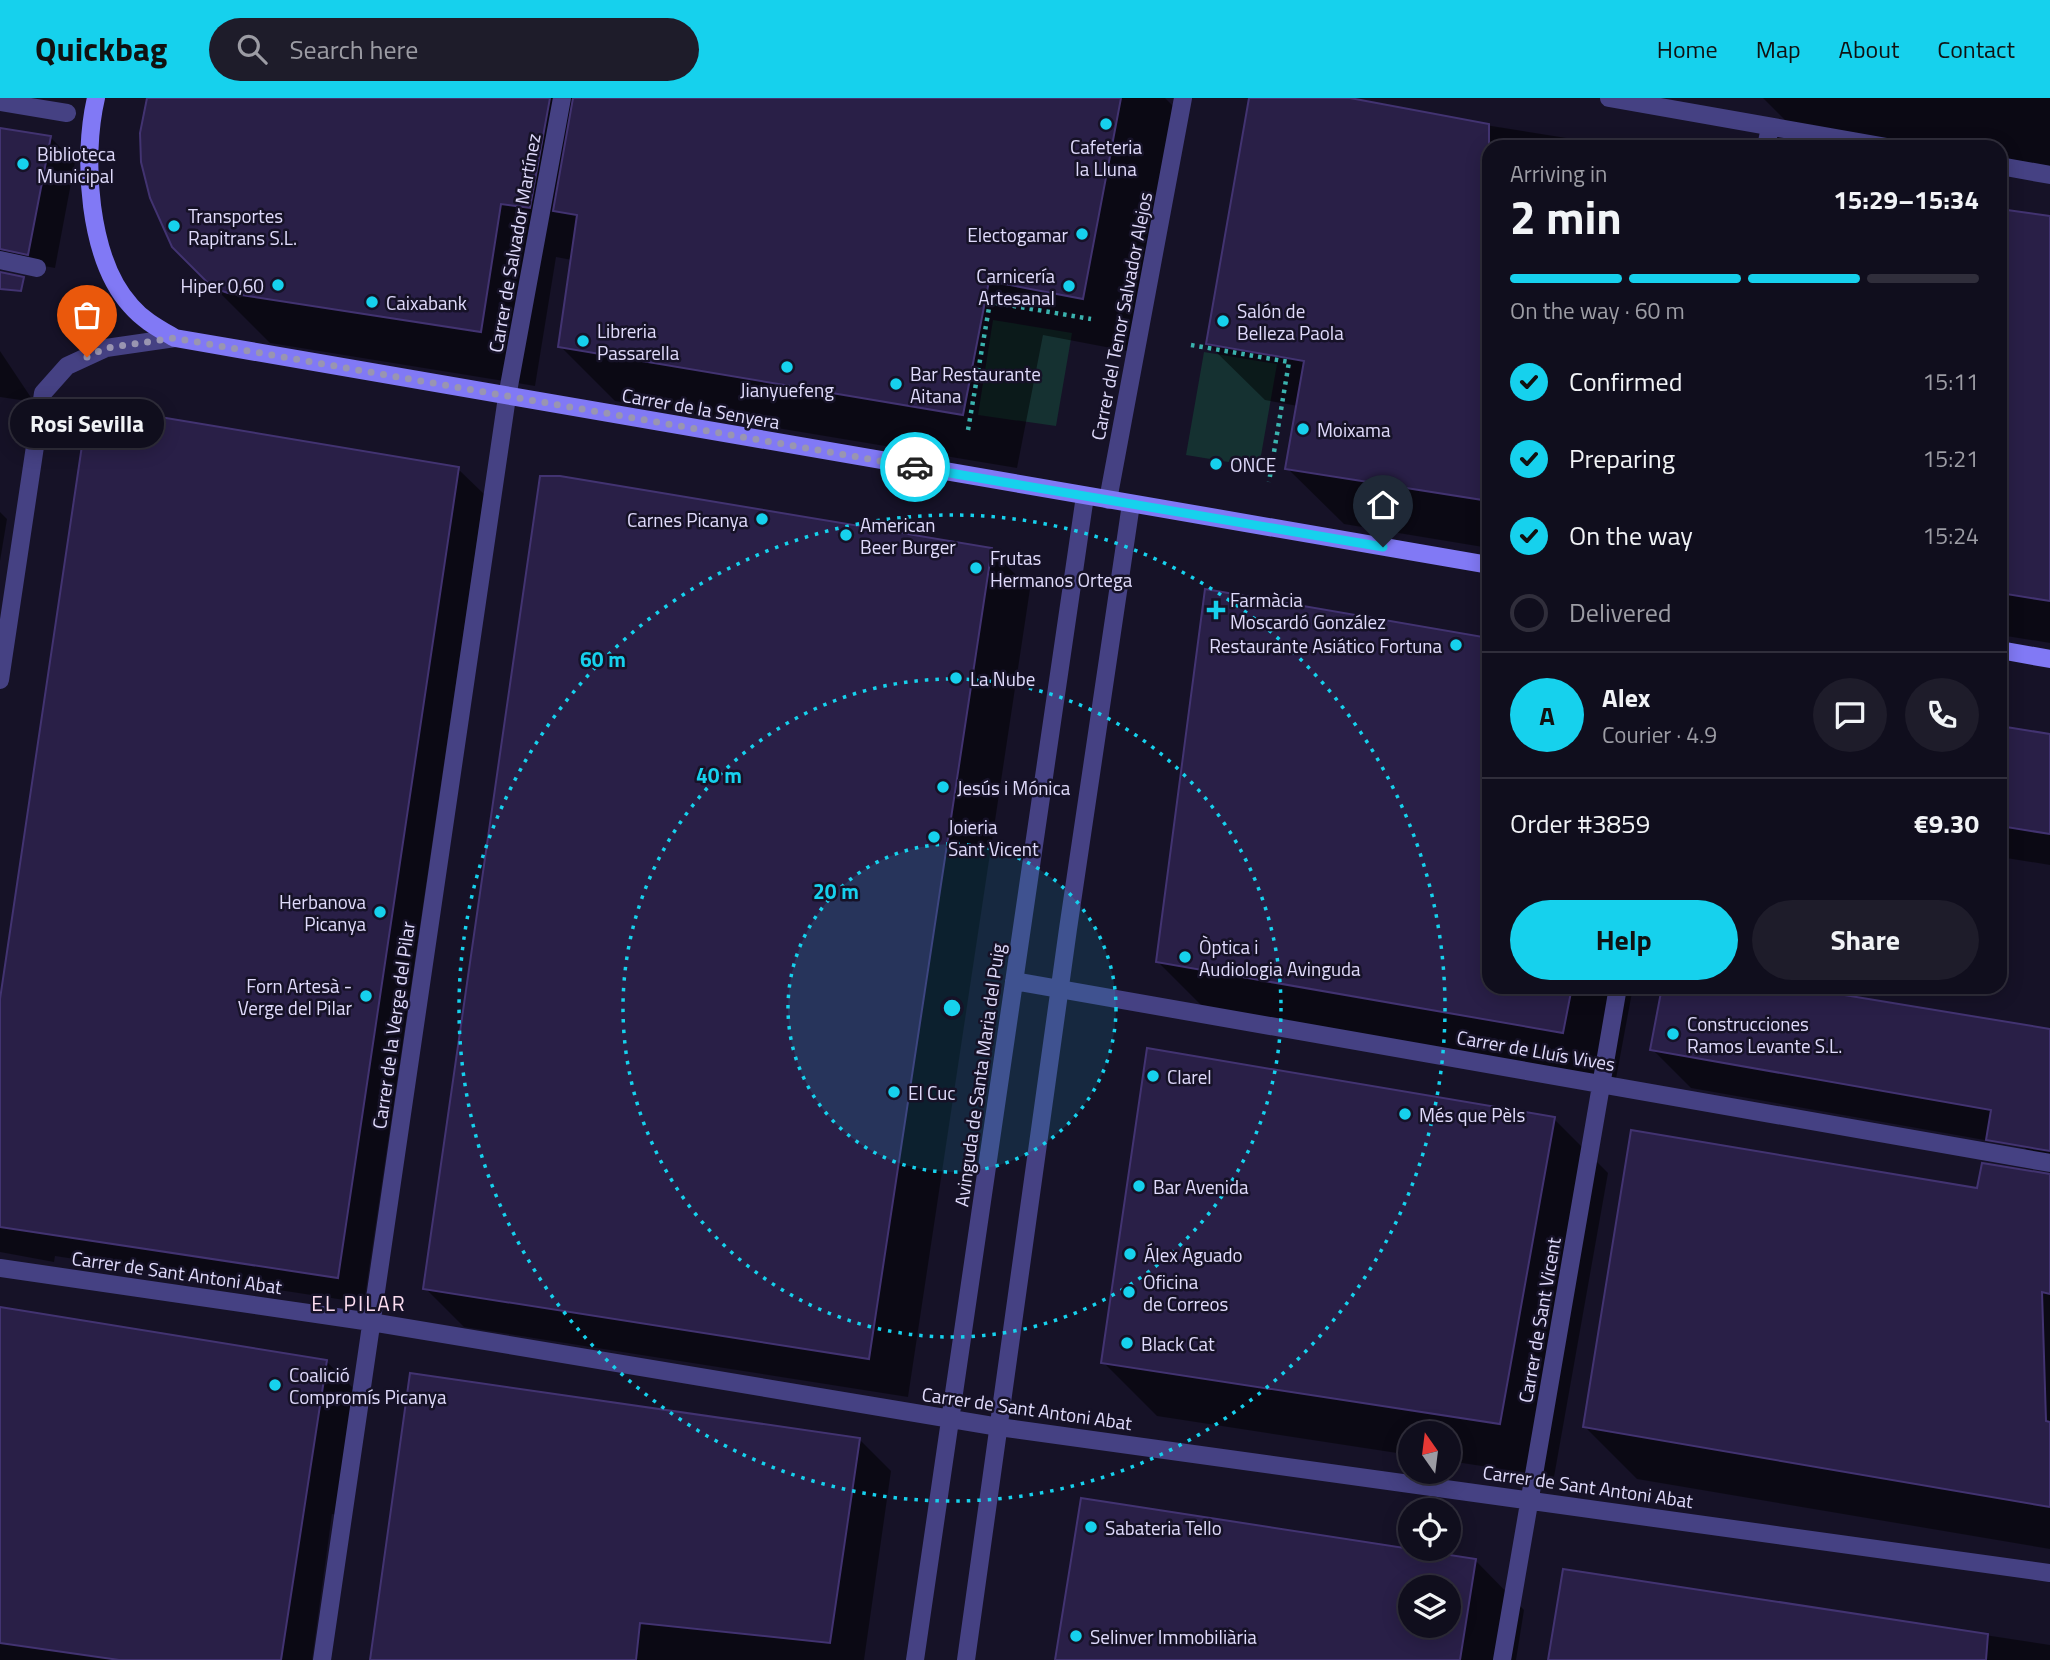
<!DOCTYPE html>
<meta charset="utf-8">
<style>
body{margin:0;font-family:"Titillium Web",sans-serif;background:#1e1c2a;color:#f1f3f6;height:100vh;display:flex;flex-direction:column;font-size:26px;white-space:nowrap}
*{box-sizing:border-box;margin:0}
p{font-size:23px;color:#9c9ca4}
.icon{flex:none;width:38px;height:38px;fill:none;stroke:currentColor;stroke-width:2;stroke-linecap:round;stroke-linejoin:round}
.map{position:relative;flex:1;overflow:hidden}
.side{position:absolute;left:1482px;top:42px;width:525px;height:854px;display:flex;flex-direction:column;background:#100e1d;border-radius:21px;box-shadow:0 4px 18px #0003,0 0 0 2px #302e3b}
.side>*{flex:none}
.needle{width:46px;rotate:346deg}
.controls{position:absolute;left:1398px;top:1323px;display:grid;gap:14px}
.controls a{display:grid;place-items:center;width:63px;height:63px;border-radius:50%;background:#100e1d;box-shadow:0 4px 18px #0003,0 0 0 2px #302e3b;font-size:35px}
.pin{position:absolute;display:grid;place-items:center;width:60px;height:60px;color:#fff;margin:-72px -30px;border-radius:50% 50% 50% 0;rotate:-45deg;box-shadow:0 0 7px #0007}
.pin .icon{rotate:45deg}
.courier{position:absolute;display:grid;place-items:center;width:70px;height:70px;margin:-35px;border:5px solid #16d1ed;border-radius:50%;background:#fff;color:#222;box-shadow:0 2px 9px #0007}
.bubble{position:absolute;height:49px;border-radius:24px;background:#100e1d;box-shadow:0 4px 18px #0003,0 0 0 2px #302e3b;font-size:23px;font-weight:700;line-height:49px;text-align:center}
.head em{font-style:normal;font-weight:700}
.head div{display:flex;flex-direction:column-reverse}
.head{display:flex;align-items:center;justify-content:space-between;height:119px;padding:0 28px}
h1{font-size:46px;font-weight:700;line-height:52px}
.bar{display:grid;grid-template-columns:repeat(4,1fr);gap:10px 7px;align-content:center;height:84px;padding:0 28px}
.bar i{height:9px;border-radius:5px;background:#302e3b}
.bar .selected{background:#16d1ed}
.bar p{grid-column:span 4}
.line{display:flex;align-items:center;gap:18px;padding:0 28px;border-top:2px solid #302e3b}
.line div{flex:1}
.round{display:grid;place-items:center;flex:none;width:74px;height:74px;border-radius:37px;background:#1e1c2a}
ol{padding:0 28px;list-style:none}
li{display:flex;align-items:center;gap:21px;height:77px}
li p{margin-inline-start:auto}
li .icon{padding:7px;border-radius:50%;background:#16d1ed;color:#111;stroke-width:4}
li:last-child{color:#9c9ca4}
li i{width:38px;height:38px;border:4px solid #302e3b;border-radius:50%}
.action{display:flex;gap:14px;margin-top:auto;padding:14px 28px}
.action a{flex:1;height:80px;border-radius:42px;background:#16d1ed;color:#111;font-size:28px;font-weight:700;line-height:80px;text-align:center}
.action a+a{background:#1e1c2a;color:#f1f3f6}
header{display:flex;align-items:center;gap:42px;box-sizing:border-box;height:98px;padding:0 35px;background:#16d1ed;color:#111}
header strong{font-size:33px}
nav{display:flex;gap:38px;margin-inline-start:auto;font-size:24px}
.search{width:490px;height:63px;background:#1e1c2a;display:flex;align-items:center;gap:18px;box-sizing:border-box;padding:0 24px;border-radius:38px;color:#9c9ca4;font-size:26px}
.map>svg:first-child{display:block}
.green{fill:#153131}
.shadow{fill:#0007;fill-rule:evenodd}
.building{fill:#291f47;stroke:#423371;stroke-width:2;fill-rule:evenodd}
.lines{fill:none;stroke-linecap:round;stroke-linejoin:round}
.path{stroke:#3ab2ae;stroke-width:4.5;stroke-dasharray:3.5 5;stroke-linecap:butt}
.street{stroke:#454183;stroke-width:18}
.secondary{stroke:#8179f5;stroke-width:18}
.done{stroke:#9995b1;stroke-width:7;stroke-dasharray:0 12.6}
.route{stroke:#16d1ed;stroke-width:9}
.ring{fill:none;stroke:#16d1ed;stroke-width:3.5;stroke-dasharray:3.5 7}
.poi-dot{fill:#16d1ed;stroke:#161227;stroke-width:2.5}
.labels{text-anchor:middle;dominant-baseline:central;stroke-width:5;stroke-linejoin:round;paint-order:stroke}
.poi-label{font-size:19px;fill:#e0dbfc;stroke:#161227;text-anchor:start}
.street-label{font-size:19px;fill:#e0dbfc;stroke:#161227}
.neighbourhood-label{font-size:21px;letter-spacing:2px;fill:#fcddf0;stroke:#161227}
.centre{fill:#16d1ed;stroke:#161227;stroke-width:3.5}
.ring-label{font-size:21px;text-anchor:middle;font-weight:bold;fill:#16d1ed;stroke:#161227;stroke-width:5;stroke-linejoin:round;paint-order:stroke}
</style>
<header>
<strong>Quickbag</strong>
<div class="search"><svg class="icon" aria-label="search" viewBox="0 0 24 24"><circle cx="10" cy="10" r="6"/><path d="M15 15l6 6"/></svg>Search here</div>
<nav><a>Home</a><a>Map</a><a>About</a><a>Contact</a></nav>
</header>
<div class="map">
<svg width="2050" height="1562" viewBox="0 0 2050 1562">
<rect width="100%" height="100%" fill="#161227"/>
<path class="green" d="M993,222L1072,235L1056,328L978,317Z
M1204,254L1277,266L1259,369L1186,357Z"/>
<path class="shadow" d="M149,0H1165L1183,18L1137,255L1043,237L1017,370L615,303L560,248L572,162L556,159L535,288L270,245L173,148Z
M1251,0H1341L1435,19L1623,49H1489V450L1344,426L1287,370L1298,308L1265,302L1208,246Z
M1763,0H2050V78L2000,69V49H1883L1797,34Z
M0,31L51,40L75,64L55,170L0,160Z
M2000,112L2050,119V545L2000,537Z
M0,253L34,304L0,299Z
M458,371L484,396L364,1205L55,1158L54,1164L0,1154V913Z
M0,414L7,421L0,463Z
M991,452L1030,491L908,1299L464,1229L425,1190Z
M1206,493L1489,542V889H1633L1615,986L1210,916L1158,864Z
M2000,630L2050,638V767L2000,759Z
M1663,889H1832L1830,896L2050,932V1059L2031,1057L2024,1049L1691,990L1652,951Z
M1554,1021L1608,1075L1554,1379L1449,1363V1335H1410V1357L1157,1318L1103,1264Z
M1979,1092L2050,1101V1451L1637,1381L1585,1329Z
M0,1212L327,1264L356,1293L337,1417L332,1416L312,1562H0Z
M859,1341L891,1373L864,1562H371Z
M1475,1462L1524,1512L1516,1562H1057ZM1410,1489H1449V1528H1410Z
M1564,1473L2050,1547V1562H1550Z"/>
<path class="building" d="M147,0H550L530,110L501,106L481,234L228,195L213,190L172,149L150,100L141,64L140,35Z
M573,0H1121L1083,201L989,183L963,317L558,249L577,117L553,113Z
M1249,0H1350L1489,26V403L1285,371L1304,263L1206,246Z
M0,30L51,38L28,157L0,151Z
M2000,111L2050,118V503L2000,495Z
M0,174L24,179L21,193L0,191Z
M88,307L459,369L338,1180L0,1129V901Z
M540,378H560L992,450L869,1261L423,1191Z
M1205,491L1489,540V816L1482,854L1489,855V889H1572L1563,935L1156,864Z
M2000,628L2050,636V736L2000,728Z
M1662,889H1796L2050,931V1053L1986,1042L1991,1012L1650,952Z
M1147,950L1555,1019L1500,1326L1101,1265Z
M1631,1032L1977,1090L1982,1065L2050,1076V1196L2042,1194L2046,1323L2050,1324V1409L1583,1329Z
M0,1209L327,1262L281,1562H119L0,1545Z
M410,1275L860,1340L830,1545L640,1525L636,1562H370Z
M1081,1400L1476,1461L1460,1562H1055ZM1410,1489H1449V1528H1410Z
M1563,1471L1988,1536L1986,1562H1548Z"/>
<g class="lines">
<path class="path" d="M1191,247L1289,264L1269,384
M968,332L990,204L1091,221"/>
<path class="street" d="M1609,0L1887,49
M0,4L67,15
M1766,49L1770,29
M2000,68L2050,77
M0,162L37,170
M1108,402L1183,0
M0,582L43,295L67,268L106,250L175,240
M1014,883L2050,1065
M0,1170L371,1224L999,1329L2050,1475
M322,1562L507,299L562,0
M915,1562L1085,398
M966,1562L1068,831L1131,406
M1502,1562L1618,889"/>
<path class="secondary" d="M96,0C82,59 88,161 131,208C143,222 158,230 175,240L1489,467
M2000,552L2050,561"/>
</g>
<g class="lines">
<path class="done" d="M87,259L106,250L174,240L915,369"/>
<path class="route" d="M915,369L1383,449"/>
</g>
<circle cx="952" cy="910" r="164" fill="#16d1ed" fill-opacity=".12"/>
<g class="ring">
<circle cx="952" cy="910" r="164"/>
<circle cx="952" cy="910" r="329"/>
<circle cx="952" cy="910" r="493"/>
</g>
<g class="poi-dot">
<circle cx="1106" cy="26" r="7"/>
<circle cx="23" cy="66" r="7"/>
<circle cx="174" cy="128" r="7"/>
<circle cx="1082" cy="136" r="7"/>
<circle cx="278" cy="187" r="7"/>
<circle cx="1069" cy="188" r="7"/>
<circle cx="372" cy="204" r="7"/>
<circle cx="1223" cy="223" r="7"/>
<circle cx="583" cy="243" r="7"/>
<circle cx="787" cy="269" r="7"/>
<circle cx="896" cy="286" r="7"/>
<circle cx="1303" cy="331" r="7"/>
<circle cx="1216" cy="366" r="7"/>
<circle cx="762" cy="421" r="7"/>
<circle cx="846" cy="437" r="7"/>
<circle cx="976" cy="470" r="7"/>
<path d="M1212.5 501.5h7v7h7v7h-7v7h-7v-7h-7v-7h7z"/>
<circle cx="1456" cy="547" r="7"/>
<circle cx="956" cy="580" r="7"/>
<circle cx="943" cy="689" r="7"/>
<circle cx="934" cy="739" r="7"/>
<circle cx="380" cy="814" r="7"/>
<circle cx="1185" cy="859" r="7"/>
<circle cx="366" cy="898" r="7"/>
<circle cx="1673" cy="936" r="7"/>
<circle cx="1153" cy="978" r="7"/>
<circle cx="894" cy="994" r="7"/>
<circle cx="1405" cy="1016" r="7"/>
<circle cx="1139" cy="1088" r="7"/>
<circle cx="1130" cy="1156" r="7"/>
<circle cx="1129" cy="1194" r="7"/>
<circle cx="1127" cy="1245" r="7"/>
<circle cx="275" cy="1287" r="7"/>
<circle cx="1091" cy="1429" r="7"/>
<circle cx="1076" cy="1538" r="7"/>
</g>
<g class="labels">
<g class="poi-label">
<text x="1106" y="48" text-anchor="middle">Cafeteria<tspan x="1106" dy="22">la Lluna</tspan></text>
<text x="37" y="55">Biblioteca<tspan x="37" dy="22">Municipal</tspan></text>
<text x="188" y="117">Transportes<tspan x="188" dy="22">Rapitrans S.L.</tspan></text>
<text x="1068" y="136" text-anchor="end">Electogamar</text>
<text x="1055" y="177" text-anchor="end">Carnicería<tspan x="1055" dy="22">Artesanal</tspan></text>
<text x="264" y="187" text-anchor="end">Hiper 0,60</text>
<text x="386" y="204">Caixabank</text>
<text x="1237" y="212">Salón de<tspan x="1237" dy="22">Belleza Paola</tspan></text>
<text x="597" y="232">Libreria<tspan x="597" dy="22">Passarella</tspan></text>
<text x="910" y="275">Bar Restaurante<tspan x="910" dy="22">Aitana</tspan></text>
<text x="787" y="291" text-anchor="middle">Jianyuefeng</text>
<text x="1317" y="331">Moixama</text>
<text x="1230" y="366">ONCE</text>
<text x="748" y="421" text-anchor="end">Carnes Picanya</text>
<text x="860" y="426">American<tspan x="860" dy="22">Beer Burger</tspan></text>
<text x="990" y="459">Frutas<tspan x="990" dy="22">Hermanos Ortega</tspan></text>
<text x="1230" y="501">Farmàcia<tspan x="1230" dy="22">Moscardó González</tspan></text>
<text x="1442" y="547" text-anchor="end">Restaurante Asiático Fortuna</text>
<text x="970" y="580">La Nube</text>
<text x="957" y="689">Jesús i Mónica</text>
<text x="948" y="728">Joieria<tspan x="948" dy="22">Sant Vicent</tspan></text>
<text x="366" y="803" text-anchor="end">Herbanova<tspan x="366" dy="22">Picanya</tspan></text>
<text x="1199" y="848">Òptica i<tspan x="1199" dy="22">Audiologia Avinguda</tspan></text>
<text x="352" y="887" text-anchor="end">Forn Artesà -<tspan x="352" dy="22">Verge del Pilar</tspan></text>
<text x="1687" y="925">Construcciones<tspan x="1687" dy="22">Ramos Levante S.L.</tspan></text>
<text x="1167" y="978">Clarel</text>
<text x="908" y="994">El Cuc</text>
<text x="1419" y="1016">Més que Pèls</text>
<text x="1153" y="1088">Bar Avenida</text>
<text x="1144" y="1156">Álex Aguado</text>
<text x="1143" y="1183">Oficina<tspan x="1143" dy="22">de Correos</tspan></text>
<text x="1141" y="1245">Black Cat</text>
<text x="289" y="1276">Coalició<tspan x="289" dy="22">Compromís Picanya</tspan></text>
<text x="1105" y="1429">Sabateria Tello</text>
<text x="1090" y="1538">Selinver Immobiliària</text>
</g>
<g class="street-label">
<text transform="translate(514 145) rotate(-80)">Carrer de Salvador Martínez</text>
<text transform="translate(1121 218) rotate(-79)">Carrer del Tenor Salvador Alejos</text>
<text transform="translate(701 310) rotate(10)">Carrer de la Senyera</text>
<text transform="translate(393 927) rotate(-82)">Carrer de la Verge del Pilar</text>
<text transform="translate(1536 952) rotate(10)">Carrer de Lluís Vives</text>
<text transform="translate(979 977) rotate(-82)">Avinguda de Santa Maria del Puig</text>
<text transform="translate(177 1174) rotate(8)">Carrer de Sant Antoni Abat</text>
<text transform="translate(1539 1222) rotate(-80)">Carrer de Sant Vicent</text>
<text transform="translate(1027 1310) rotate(8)">Carrer de Sant Antoni Abat</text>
<text transform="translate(1588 1388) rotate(8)">Carrer de Sant Antoni Abat</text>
</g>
<g class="neighbourhood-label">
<text x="359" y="1205">EL PILAR</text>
</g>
</g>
<circle cx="952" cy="910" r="10" class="centre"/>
<g class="ring-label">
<text x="603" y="569">60 m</text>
<text x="719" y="685">40 m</text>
<text x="836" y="801">20 m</text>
</g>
</svg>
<div class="controls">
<a><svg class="needle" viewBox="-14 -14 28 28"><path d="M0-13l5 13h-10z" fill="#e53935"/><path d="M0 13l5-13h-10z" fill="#9c9ca4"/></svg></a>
<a><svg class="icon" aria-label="locate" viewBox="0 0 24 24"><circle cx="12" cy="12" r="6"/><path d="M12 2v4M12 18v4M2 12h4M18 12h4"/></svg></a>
<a><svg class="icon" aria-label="layers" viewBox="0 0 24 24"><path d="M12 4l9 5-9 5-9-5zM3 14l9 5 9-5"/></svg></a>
</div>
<div class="pin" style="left:87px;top:259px;background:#ea580c"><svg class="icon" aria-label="bag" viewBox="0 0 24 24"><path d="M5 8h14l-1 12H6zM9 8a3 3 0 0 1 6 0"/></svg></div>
<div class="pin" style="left:1383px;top:449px;background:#1f2937"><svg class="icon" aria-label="home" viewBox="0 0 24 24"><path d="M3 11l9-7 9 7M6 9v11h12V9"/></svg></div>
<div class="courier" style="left:915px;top:369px"><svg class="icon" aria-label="car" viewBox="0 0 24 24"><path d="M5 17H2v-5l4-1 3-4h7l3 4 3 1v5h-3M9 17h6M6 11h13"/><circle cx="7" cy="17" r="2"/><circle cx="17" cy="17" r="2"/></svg></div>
<div class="bubble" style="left:10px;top:301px;width:154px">Rosi Sevilla</div>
<section class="side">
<div class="head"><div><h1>2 min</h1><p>Arriving in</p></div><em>15:29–15:34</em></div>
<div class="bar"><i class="selected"></i><i class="selected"></i><i class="selected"></i><i></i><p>On the way · 60 m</p></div>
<ol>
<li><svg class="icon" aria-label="check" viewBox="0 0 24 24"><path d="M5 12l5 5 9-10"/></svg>Confirmed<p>15:11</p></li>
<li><svg class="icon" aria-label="check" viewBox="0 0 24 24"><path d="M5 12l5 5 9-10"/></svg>Preparing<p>15:21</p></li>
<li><svg class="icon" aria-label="check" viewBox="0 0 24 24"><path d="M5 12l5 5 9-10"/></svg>On the way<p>15:24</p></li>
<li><i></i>Delivered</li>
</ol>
<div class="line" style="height:126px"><b class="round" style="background:#16d1ed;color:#111">A</b><div><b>Alex</b><p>Courier · 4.9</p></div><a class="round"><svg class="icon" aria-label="chat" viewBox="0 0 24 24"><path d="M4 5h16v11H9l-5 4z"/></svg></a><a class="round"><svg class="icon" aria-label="phone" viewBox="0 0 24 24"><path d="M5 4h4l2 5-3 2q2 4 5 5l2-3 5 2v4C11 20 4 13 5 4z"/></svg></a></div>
<div class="line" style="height:91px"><div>Order #3859</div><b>€9.30</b></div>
<div class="action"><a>Help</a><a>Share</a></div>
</section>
</div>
